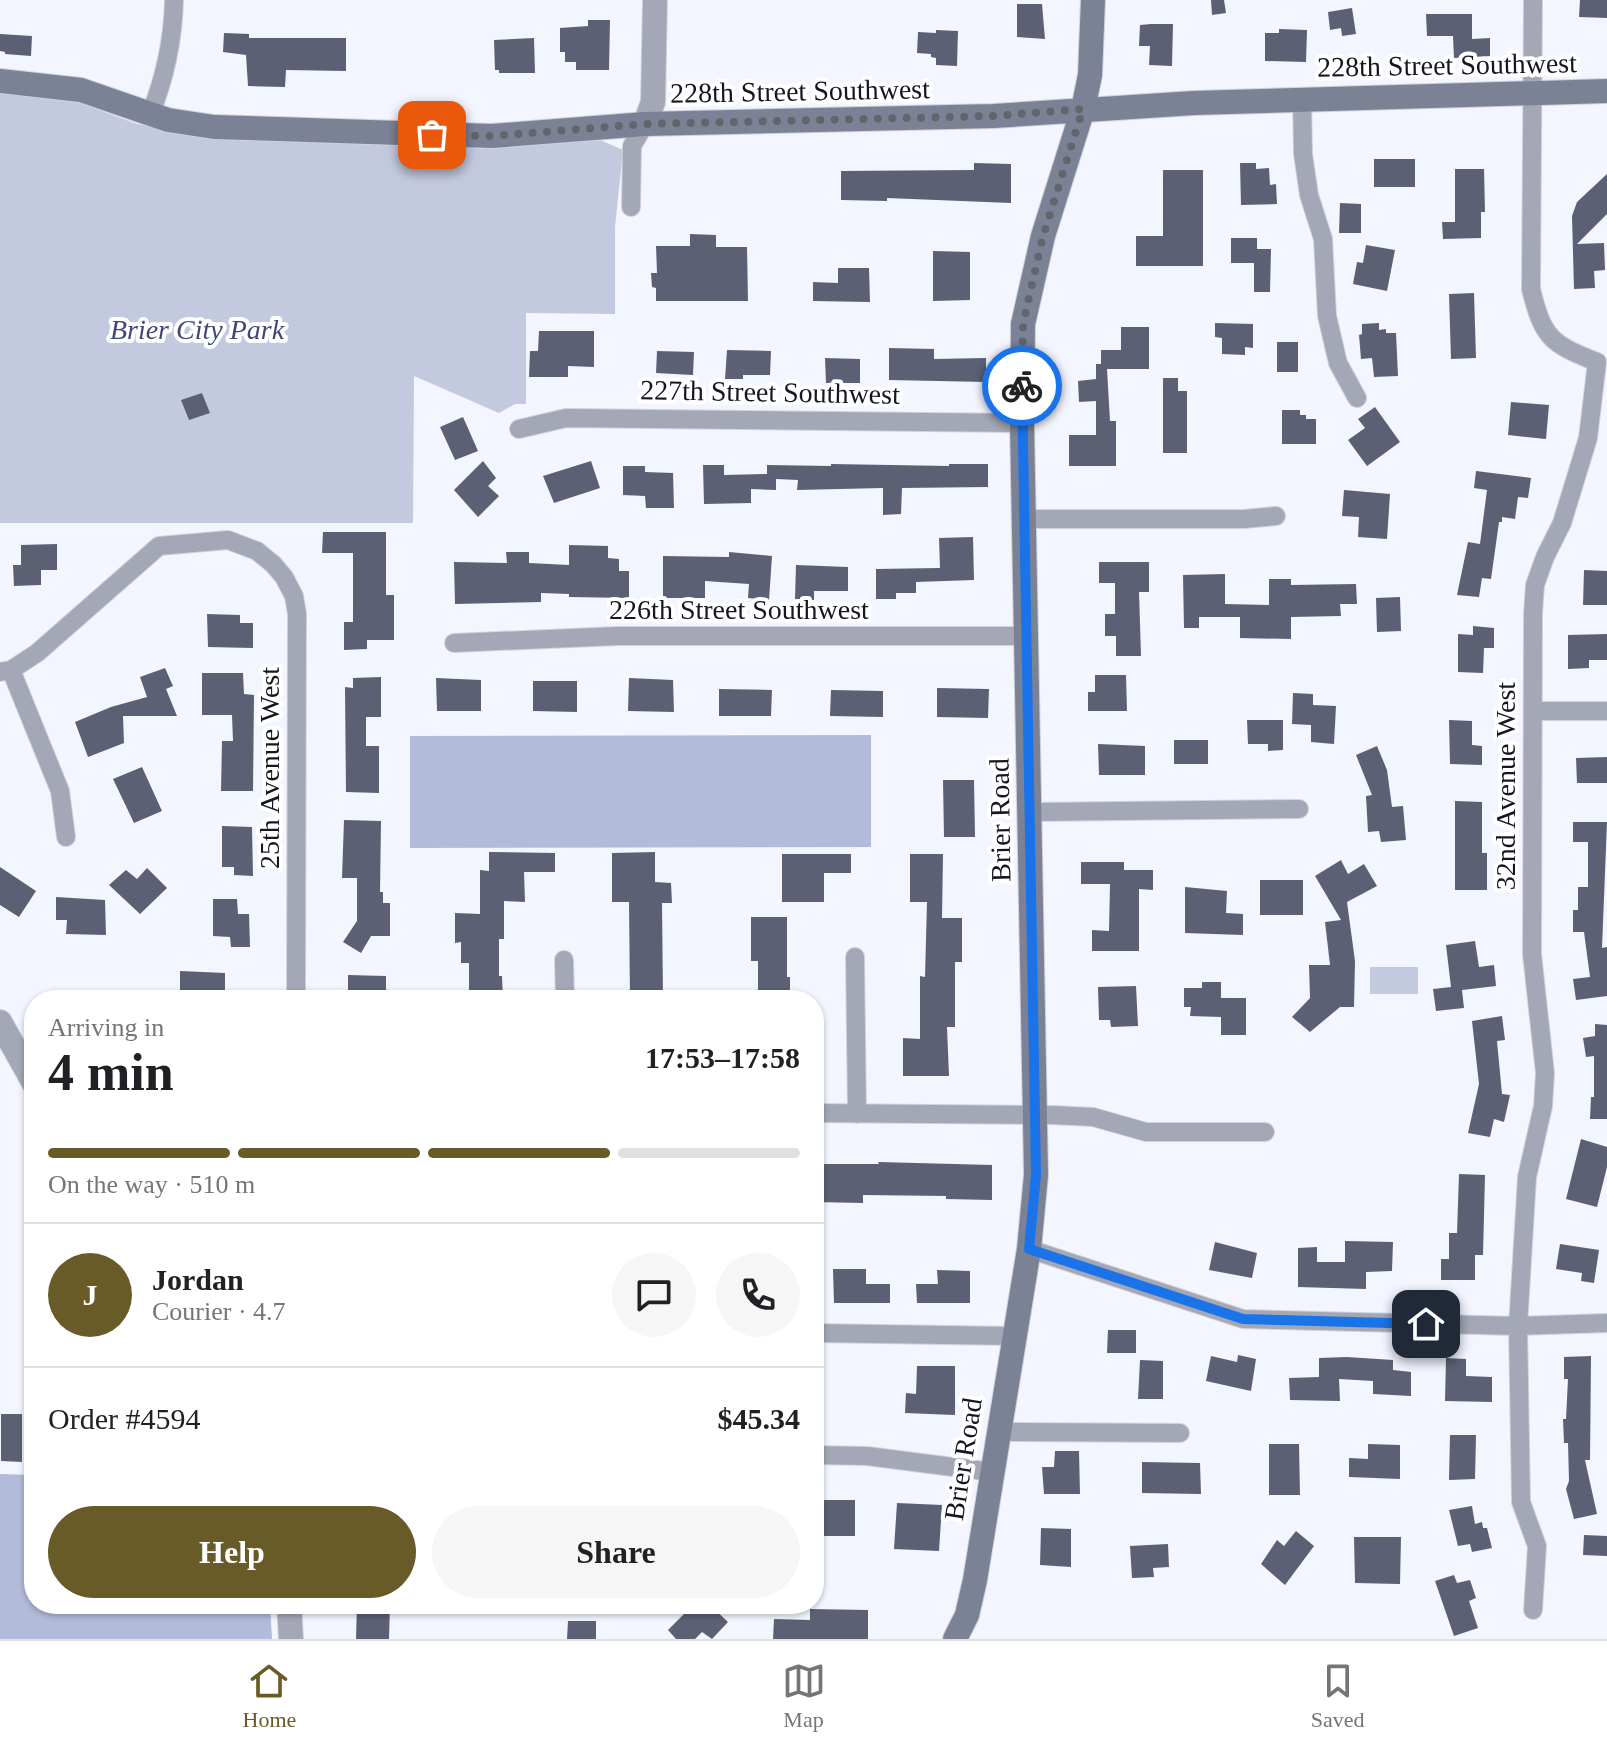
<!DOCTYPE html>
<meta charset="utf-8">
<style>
body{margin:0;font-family:Georgia,serif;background:#f6f6f6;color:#202124;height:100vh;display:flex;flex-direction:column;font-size:30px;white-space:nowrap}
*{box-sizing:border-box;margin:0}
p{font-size:26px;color:#757577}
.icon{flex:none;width:44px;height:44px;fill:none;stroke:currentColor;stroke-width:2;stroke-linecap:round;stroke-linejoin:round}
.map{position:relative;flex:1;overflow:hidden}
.panel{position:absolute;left:24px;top:990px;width:800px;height:624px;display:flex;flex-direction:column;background:#fff;border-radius:32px;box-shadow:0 2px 6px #0004}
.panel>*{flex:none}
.pin{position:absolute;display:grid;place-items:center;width:68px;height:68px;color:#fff;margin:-34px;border-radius:16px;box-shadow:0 4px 12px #0006}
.courier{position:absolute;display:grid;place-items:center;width:80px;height:80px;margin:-40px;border:6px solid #1a73e8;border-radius:50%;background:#fff;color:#222;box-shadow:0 2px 10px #0007}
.head em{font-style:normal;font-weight:800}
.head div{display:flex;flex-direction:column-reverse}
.head{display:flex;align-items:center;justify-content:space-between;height:136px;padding:0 24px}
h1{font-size:52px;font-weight:800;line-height:60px}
.bar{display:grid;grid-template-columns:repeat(4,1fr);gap:12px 8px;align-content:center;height:96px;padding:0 24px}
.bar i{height:10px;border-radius:6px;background:#e0e0e0}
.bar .active{background:#695b28}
.bar p{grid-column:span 4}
.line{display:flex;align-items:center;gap:20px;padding:0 24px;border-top:2px solid #e0e0e0}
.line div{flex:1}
.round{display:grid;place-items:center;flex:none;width:84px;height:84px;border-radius:42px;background:#f6f6f6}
.primary-button{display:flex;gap:16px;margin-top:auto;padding:16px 24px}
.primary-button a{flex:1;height:92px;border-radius:48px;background:#695b28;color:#fff;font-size:32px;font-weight:800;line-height:92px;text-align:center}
.primary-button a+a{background:#f6f6f6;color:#202124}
.menu{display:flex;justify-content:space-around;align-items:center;height:112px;border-top:2px solid #e0e0e0;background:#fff;font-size:22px;color:#757577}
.menu a{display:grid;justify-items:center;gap:4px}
.menu .active{color:#695b28}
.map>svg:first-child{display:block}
.green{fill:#c3c9df}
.forest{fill:#b2bbd9}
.building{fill:#5b6074}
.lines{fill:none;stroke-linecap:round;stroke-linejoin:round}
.minor-casing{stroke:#cfd1db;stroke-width:20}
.tertiary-casing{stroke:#cfd1db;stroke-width:26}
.secondary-casing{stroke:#cfd1db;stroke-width:26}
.minor{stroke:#a4a7b5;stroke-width:18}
.tertiary{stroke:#a4a7b5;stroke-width:24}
.secondary{stroke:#7c8295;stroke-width:24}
.done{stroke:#63656d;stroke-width:8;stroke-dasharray:0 14.4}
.route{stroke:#1a73e8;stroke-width:10}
.labels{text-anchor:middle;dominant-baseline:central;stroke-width:8;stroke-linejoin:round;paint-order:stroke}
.street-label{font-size:28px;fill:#15171f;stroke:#fff}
.park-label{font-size:28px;font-style:italic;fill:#404975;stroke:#fff}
</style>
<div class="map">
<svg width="1607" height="1639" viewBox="0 0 1607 1639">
<rect width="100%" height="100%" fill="#f3f5ff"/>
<path class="green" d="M0,90L78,102L137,124L200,135L461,148L598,139L623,150L615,227V314L526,313V404H515L499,413L414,376L413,523H0Z
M1370,967H1418V994H1370Z"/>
<path class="forest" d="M871,735V847L410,848V736Z
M0,1474L34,1475V1604H270L272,1639H0Z"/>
<path class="building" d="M1211,0H1224L1226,13L1212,15Z
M1580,0H1607V18L1579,17Z
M1017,4H1042L1045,39L1017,37Z
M1352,8L1356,34L1342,36L1341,28L1330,30L1328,12Z
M1426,14H1472V39L1490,38V56L1454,58L1453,36H1427Z
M588,20H610L609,70H576V62H565V52H560V28L588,26Z
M1151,24H1173L1172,66L1149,65L1150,46H1139L1140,25Z
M1279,29L1307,30L1306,62L1265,61V33H1279Z
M936,30L958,31L957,66L936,65V58L931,57V54L917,53L918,32L936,33Z
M224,33L249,34V38H346V71L286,70L285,87L248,86L246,55L223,52Z
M0,34L32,36L31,56L5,54V52L0,51Z
M534,38L535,73H499V70H495L494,40Z
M1374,159H1415V187H1374Z
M974,163L1011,164V203L887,198V201L841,200V171L974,170Z
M1240,163H1256V169L1269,168L1270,185L1276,184L1277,204L1241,205Z
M1455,169H1484L1485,212H1481V238L1443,239L1442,222H1455Z
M1163,170H1203V266H1136V236H1163Z
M1607,174V214L1577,244L1604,243L1605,270L1594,271L1595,288L1574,289L1572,216L1577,202Z
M1340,203L1361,204V233H1339Z
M690,234L716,235V247H747L748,301H656V288L652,287L651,273H657L656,246H690Z
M1231,238H1257V249H1271L1270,292H1254V263H1231Z
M1366,245L1395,250L1387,291L1353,284L1357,262L1363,263Z
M933,251L970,252V300L933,301Z
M838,268H869L870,302L813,301V282L838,283Z
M1474,293L1476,358L1451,359L1449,294Z
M1215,323L1253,324V348L1245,347V355L1222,354V338L1215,337Z
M1379,323V330L1386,329V333H1396L1398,376L1374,377L1372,358L1361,359L1359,335L1362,334V324Z
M1121,327H1149V369H1107L1110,421H1116V466H1069V435H1096V401L1079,402L1078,381L1096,379V364H1101V350H1121Z
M539,331H594V367L568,366V377H529L530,351H538Z
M1277,342H1298V372H1277Z
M889,348L934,349V359L986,358V382L889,380Z
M727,350L771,351L770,375H743V379H725Z
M657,351L694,352L693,375L656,373Z
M825,358L860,359V383H826Z
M1163,378H1178V391H1187V453H1163Z
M202,393L210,413L189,420L181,400Z
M1511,402L1549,405L1546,439L1508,435Z
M1375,407L1400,442L1367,466L1348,440L1365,428L1358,419Z
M1282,410H1300V415H1306V419H1316V444H1282Z
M463,417L478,451L455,460L440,427Z
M483,461L496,478L488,486L499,496L478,517L454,490Z
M591,461L600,488L554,503L543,476Z
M831,464L949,466V464H988V487L902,488L901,514L883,515V488L797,490L798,480L776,479V490L751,489V503L704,504L703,465H724V475L767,474V465L831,466Z
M623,466H645V472L673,473L674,508H646L645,496L623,495Z
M1476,471L1531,478L1528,498L1518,497L1515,519L1502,517V522H1499L1491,579L1482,578L1479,597L1457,595L1468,542L1480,544L1487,490L1474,488Z
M1344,490L1390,494L1387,539L1358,537L1359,517L1342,516Z
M323,532H386V595H394V640H367V649L344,650V622H353V553H322Z
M973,537L974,580L916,582V593H896V599H876V569L940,568L939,538Z
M57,544V570H41V585L14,586L13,565H21V545Z
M569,545L608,546V558L619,559V571H629V598L569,597V594L541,593V602L455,604L454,562L507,563L506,552H529V563L569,565Z
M729,552L772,556L769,600L748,598L749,584L705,581V598H663V556L729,557Z
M1099,562H1149V592H1139L1141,656H1116V636H1105V614H1115V583H1099Z
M796,565L848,567V591H814V600L795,599Z
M1584,570L1607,571V605H1583Z
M1225,574V604L1269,605V579H1291V585L1356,584L1357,604H1340L1341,616L1291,617V639L1240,638V617H1199V628H1184L1183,575Z
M1400,597L1401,631L1377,632L1376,598Z
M207,614L240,615V623H253V648L208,647Z
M1473,626L1494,628V648H1484L1483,673L1458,672V634L1473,635Z
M1607,634V660H1589V668L1568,669V635Z
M165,668L173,686L166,689L177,716H123L124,743L88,757L75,722L111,707L147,697L140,677Z
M202,673H243L244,694L254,695L253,791H221L222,741H233L232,715H202Z
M1095,675H1126L1127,711H1088V692H1095Z
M381,677V717H366V746H379V793L346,792L345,687L353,688V678Z
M436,678L481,680V711H437Z
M629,678L673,680L674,712L628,711Z
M533,681H577V712L533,711Z
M937,688L989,689L988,718L937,717Z
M719,689L772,690L771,716H719Z
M831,690L883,691V717L830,716Z
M1293,693L1313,694V705L1336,706L1334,744L1311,742V725L1292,724Z
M1247,720H1283V750L1268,751V744H1248Z
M1449,720L1472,721V745L1482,746V765L1450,764Z
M1174,740H1208V764H1174Z
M1098,744L1145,746V775H1099Z
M1377,746L1387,770L1392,807L1403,806L1406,840L1381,842L1379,831L1368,832L1366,796L1372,795L1356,755Z
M1607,757V783H1577L1576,758Z
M142,767L162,811L134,823L113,779Z
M943,780H974L975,837H944Z
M1455,801L1482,802V853H1487V890H1455Z
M344,820L381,821L380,892H383V903H390V936H371L361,953L343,942L357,921V878H342Z
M1573,822H1607L1602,948L1607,947V996L1576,1000L1573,979L1590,977L1584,932H1573V910H1578V887H1588V842H1573Z
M222,826L252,827L253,876L234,875V867H222Z
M489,852L555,853V872H524L525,902L504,901V939H499V976H502L503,1000H469V963H461V942L455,943V913L480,914V870L489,871Z
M655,852V882L671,883L672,903H662L663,1000H630L629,902H612V853Z
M782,854H851V873H824V902H782Z
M910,854H943L942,918H962V962H955V1027H947L949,1076H903V1038L920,1039V976L925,977L927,902H910Z
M1341,860L1348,874L1364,864L1377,886L1347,902L1355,961L1354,1007H1340L1310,1032L1292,1017L1310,998L1309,965H1330L1325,922L1341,920L1315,876Z
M1081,862H1124V870H1153V890L1139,889V951H1092V930L1109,931L1110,884H1081Z
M0,867L36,891L19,917L0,905Z
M147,868L167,888L140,914L109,885L126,870L137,879Z
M1260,880H1303V915H1260Z
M1185,887L1227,891L1226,913L1243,914V935L1185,933Z
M56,897L105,900L106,935L66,934L67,920H56Z
M213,899H237L238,914H249L250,947H231L230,937L213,936Z
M751,917H787V977H790V1000H758V961H751Z
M1475,941L1479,967L1494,965L1496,986L1462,990L1464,1008L1436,1011L1433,989L1451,987L1446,945Z
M180,971L225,973V1000H180Z
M348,975L386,976V1000H348Z
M1202,982H1221V998H1246V1035H1221V1017L1190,1016L1191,1007H1184V988H1202Z
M1136,986L1138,1026L1111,1027L1110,1020H1099L1098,987Z
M1502,1016L1505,1040L1497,1041L1502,1094L1510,1095L1504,1122L1494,1119L1490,1137L1468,1133L1479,1084L1472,1021Z
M1595,1024L1607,1025V1119H1590L1591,1097H1594V1056L1586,1057L1583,1038L1595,1036Z
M1581,1139L1607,1147V1167L1597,1207L1566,1199Z
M878,1162L992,1165V1200L946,1199V1196L863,1195V1203L814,1202V1164H879Z
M1459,1174L1485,1175L1483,1255H1475V1280H1441V1259H1449V1233H1457Z
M1345,1241L1393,1242L1392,1271L1366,1272V1289L1298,1287V1248L1317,1247V1262H1345Z
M1215,1242L1257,1253L1252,1278L1209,1270Z
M1560,1244L1599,1250L1594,1283L1581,1281L1582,1273L1556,1269Z
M833,1269H866V1284H890V1303H834Z
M937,1270L970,1271V1303H917L916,1284H938Z
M1108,1330H1136V1353H1107Z
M1238,1355L1256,1359L1251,1391L1206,1381L1211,1356L1237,1362Z
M1591,1356L1590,1460H1585L1597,1514L1574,1519L1566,1489L1569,1481L1568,1443H1564L1563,1419H1566L1568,1379H1564V1357Z
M1347,1357L1393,1360V1370L1411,1372V1396L1373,1394V1381L1339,1379L1340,1401L1290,1400L1289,1378L1319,1377V1358Z
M1446,1358L1466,1359V1376L1492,1377V1402L1445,1401Z
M1140,1360L1163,1361V1399H1138Z
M917,1366H955V1415L905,1413L906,1393L916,1394Z
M1,1414H22V1462L1,1461Z
M1450,1435H1476L1475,1479L1449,1480Z
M1269,1444H1299L1300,1495H1269Z
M1368,1444L1400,1445V1479L1349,1477V1458L1368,1459Z
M1055,1451H1079L1080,1494H1044L1042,1467H1054Z
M1142,1462L1200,1463L1201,1494L1142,1493Z
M823,1500H855V1536H823Z
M897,1503L942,1505L939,1551L894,1549Z
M1472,1506L1475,1524L1482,1522L1483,1528H1487L1492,1548L1472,1552L1470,1544L1458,1546L1449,1510Z
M1041,1528L1071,1529V1567L1040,1565Z
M1296,1531L1314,1546L1285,1585L1261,1564L1277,1540L1284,1546Z
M1584,1535L1607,1536V1556L1583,1555Z
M1354,1537H1401L1400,1584L1355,1583Z
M1168,1544L1169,1567L1153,1568L1154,1577L1132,1578L1130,1546Z
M1454,1575L1457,1583L1470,1580L1476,1598L1469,1601L1478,1628L1454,1636L1435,1581Z
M357,1604H390L389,1639H356Z
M694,1604H709L728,1622L712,1639L702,1632L695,1639H676L668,1630Z
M810,1609L868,1610V1639H773L774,1619L810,1620Z
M568,1621H596V1639H567Z"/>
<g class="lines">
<defs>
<path id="minor" d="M1302,99L1303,154L1309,195L1323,239L1327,316L1338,363L1357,398
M150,115C165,78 173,40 174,0
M631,207L632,146L645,124
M519,429L566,418L1022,423
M1025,519H1244L1276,516
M454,643L618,636H1025
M11,670L60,791L66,837
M0,672L11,670L37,653L159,546L228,540L257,551L273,564L284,577L294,596L297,614L296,1000
M1534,711H1607
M1031,812L1299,809
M855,957L857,1114
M564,960L565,1000
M814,1113L1052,1115L1093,1117L1146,1132H1265
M1029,1249L1243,1319L1518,1326L1607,1323
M814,1333L1013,1336
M998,1432L1180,1433
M814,1455L867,1456L992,1472
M1533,1610L1537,1546L1521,1502L1518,1326L1527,1177L1543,1106L1545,1073L1532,954L1533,613L1535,585L1545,557L1562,523L1588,438L1597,362C1551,344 1543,338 1531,289L1533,0"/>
<path id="tertiary" d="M645,124L653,102L655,0
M0,1022L34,1083
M289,1604L291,1639"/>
<path id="secondary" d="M0,81L81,90L168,120L214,127L492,136L645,124L994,116L1194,103L1607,91
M955,1639L967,1615L975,1580L1029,1249L1036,1175L1022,423L1023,324L1043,236L1083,109L1090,75L1093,0"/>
</defs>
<use href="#minor" class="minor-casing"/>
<use href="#tertiary" class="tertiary-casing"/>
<use href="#secondary" class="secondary-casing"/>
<use href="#minor" class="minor"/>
<use href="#tertiary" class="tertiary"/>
<use href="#secondary" class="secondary"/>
</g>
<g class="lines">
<path class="done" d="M432,135L492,136L645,124L994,116L1083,109L1043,236L1023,324L1022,386"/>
<path class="route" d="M1022,386L1036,1175L1029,1249L1243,1319L1426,1324"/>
</g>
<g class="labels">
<g class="street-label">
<text transform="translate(1447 65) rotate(-1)">228th Street Southwest</text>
<text transform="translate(800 91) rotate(-1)">228th Street Southwest</text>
<text transform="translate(770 392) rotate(1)">227th Street Southwest</text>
<text x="739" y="609">226th Street Southwest</text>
<text transform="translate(269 768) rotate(-90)">25th Avenue West</text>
<text transform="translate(1505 786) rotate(-90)">32nd Avenue West</text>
<text transform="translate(1000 820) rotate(-91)">Brier Road</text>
<text transform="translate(963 1459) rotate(-81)">Brier Road</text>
</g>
<g class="park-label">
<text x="197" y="329">Brier City Park</text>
</g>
</g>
</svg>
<div class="pin" style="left:432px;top:135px;background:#ea580c"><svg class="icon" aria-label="bag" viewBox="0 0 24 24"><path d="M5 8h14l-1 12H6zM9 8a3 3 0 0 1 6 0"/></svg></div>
<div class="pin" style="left:1426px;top:1324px;background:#1f2937"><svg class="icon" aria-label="home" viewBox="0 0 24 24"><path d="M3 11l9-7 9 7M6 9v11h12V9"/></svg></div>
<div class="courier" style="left:1022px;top:386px"><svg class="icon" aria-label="bike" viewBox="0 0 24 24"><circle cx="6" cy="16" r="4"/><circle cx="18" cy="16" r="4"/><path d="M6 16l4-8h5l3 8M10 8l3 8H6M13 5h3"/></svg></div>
<section class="panel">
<div class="head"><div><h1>4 min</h1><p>Arriving in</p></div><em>17:53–17:58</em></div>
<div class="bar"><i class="active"></i><i class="active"></i><i class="active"></i><i></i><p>On the way · 510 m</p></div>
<div class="line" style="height:144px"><b class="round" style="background:#695b28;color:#fff">J</b><div><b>Jordan</b><p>Courier · 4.7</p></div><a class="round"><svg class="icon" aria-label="chat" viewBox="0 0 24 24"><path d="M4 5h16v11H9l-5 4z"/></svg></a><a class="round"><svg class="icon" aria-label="phone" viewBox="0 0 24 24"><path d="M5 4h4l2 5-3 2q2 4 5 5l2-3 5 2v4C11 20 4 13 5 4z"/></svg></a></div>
<div class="line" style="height:104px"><div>Order #4594</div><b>$45.34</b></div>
<div class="primary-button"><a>Help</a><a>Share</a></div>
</section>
</div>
<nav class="menu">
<a class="active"><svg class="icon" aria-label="home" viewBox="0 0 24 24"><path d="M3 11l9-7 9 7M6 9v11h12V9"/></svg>Home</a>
<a><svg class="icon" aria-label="map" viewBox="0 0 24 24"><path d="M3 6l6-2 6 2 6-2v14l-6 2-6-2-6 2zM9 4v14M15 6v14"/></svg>Map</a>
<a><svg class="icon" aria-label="saved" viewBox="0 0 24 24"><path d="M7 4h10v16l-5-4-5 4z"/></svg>Saved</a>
</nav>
